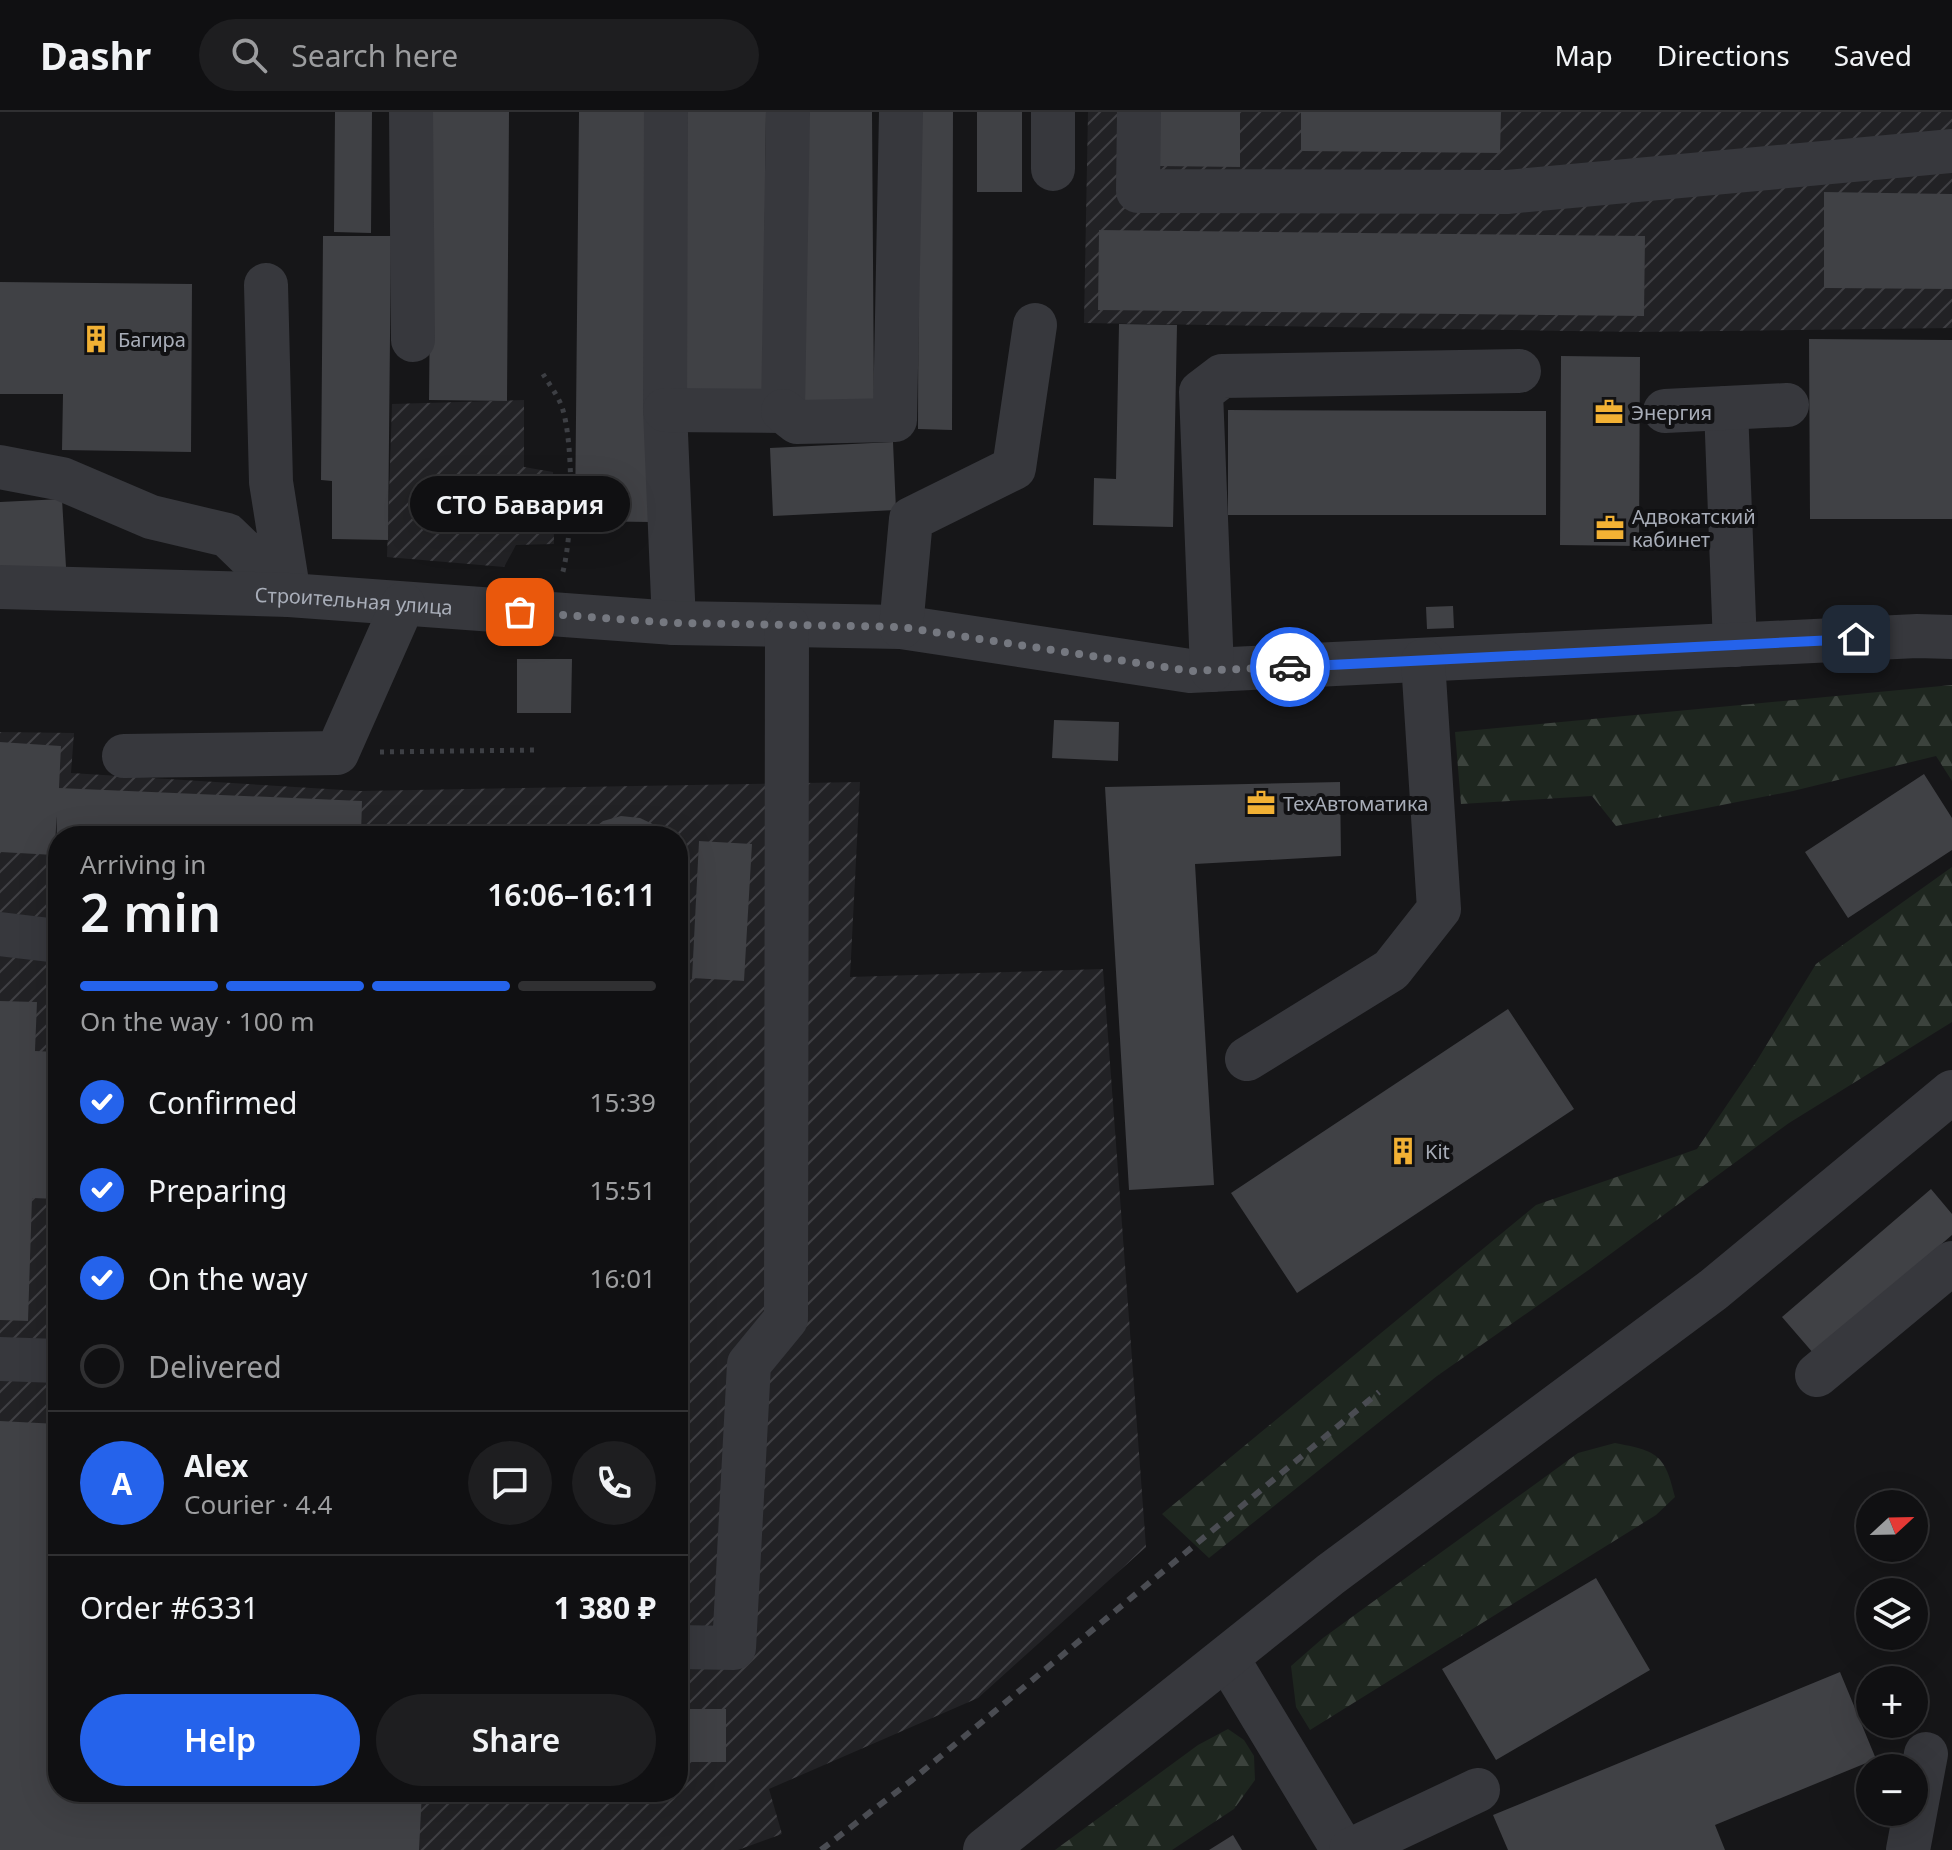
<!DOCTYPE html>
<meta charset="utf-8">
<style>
body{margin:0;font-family:"Noto Sans",sans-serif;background:#1e1e20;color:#f1f3f6;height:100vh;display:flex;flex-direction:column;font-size:30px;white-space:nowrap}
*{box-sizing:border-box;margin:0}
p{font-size:26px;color:#9c9d9f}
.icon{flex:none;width:44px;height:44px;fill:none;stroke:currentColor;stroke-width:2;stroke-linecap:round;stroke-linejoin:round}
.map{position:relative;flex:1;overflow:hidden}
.sheet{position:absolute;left:48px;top:714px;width:640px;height:976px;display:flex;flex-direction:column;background:#101012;border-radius:32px;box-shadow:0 8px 32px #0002,0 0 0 2px #303032}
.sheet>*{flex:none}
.needle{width:52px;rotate:68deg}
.controls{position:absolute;left:1856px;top:1378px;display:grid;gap:16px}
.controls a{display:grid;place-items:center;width:72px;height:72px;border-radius:50%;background:#101012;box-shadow:0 8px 32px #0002,0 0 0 2px #303032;font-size:40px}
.pin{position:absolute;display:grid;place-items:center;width:68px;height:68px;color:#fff;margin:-34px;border-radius:16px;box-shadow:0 4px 12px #0006}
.courier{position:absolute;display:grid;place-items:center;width:80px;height:80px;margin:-40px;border:6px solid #2563eb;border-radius:50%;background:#fff;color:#222;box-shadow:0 2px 10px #0007}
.bubble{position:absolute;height:56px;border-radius:28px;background:#101012;box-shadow:0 8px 32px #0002,0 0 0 2px #303032;font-size:26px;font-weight:600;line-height:56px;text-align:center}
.overview em{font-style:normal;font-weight:600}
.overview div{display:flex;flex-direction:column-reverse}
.overview{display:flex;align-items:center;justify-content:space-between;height:136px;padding:0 32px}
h1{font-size:52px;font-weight:600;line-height:60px}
.bar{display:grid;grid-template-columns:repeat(4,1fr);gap:12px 8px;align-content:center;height:96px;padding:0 32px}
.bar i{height:10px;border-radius:6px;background:#303032}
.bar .selected{background:#2563eb}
.bar p{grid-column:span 4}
.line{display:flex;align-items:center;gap:20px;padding:0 32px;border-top:2px solid #303032}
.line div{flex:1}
.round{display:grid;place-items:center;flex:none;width:84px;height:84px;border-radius:42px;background:#1e1e20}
ol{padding:0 32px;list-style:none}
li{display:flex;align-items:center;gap:24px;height:88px}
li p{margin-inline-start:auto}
li .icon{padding:8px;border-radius:50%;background:#2563eb;color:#fff;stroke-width:4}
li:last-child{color:#9c9d9f}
li i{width:44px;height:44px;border:4px solid #303032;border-radius:50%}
.button{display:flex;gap:16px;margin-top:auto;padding:16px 32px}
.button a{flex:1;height:92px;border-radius:48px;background:#2563eb;color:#fff;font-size:32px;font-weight:600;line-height:92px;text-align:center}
.button a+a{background:#1e1e20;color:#f1f3f6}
header{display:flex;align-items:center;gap:48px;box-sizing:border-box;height:112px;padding:0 40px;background:#101012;border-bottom:2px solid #303032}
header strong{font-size:38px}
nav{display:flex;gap:44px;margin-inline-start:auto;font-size:28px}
.search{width:560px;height:72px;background:#1e1e20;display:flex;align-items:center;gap:20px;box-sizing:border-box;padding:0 28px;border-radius:44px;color:#9c9d9f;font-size:30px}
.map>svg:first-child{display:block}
.industrial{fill:url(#industrial-furrows);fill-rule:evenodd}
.forest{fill:url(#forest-firs)}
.building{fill:#404145}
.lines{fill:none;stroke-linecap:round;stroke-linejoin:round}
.path{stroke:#3d3f44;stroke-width:5;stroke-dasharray:4 6;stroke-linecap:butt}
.minor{stroke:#37383d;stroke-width:44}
.rail{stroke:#4a4c52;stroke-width:6;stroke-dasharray:10 8;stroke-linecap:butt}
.done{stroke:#757880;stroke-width:8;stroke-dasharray:0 14.4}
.route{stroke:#2563eb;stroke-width:10}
.labels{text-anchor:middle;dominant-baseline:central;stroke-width:8;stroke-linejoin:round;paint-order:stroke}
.poi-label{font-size:20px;fill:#a8adb8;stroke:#111113;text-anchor:start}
.street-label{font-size:20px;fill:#a8adb8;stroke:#111113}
</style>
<header>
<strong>Dashr</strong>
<div class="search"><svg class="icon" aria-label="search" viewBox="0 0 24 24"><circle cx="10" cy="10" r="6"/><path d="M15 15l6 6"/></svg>Search here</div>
<nav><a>Map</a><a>Directions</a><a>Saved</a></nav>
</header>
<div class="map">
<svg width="1952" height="1738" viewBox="0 0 1952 1738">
<defs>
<pattern id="industrial-furrows" width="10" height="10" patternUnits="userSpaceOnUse" patternTransform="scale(2)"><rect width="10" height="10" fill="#222225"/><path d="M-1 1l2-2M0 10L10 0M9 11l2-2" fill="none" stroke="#3f3f43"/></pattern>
<pattern id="forest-firs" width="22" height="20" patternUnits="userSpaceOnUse" patternTransform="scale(2)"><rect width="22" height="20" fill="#1e261f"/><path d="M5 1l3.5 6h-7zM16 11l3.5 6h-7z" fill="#3c433d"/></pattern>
</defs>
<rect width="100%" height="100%" fill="#161618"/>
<path class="industrial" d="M1088,0H1952V216L1638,220L1084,211Z
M524,288V355L553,360L554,432L516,433L504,455L387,445L392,292Z
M0,620L74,621L71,661L360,679L860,670L850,865L1103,857L1146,1435L978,1586L769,1677L782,1722L738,1738H0ZM58,724H678V1680H58Z"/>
<path class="forest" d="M1952,573V669L1936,644L1793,679L1616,714L1592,684L1461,692L1455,620Z
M1952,755V910L1789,1011L1590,1157L1437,1264L1209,1446L1162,1402L1536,1093L1697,1037L1756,950L1816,852Z
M1615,1331C1657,1339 1665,1342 1675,1385L1656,1403L1310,1618L1296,1595L1291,1554L1323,1526L1578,1341Z
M1228,1617L1244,1628L1254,1644L1255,1668L1234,1697L1172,1738H1055L1198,1633Z"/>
<path class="building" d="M335,0H372L371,121L334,120Z
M432,0H509L507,289L429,288Z
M579,0H655L651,410L575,409Z
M684,0H766L763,283L682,282Z
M803,0H872L874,295L800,294Z
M919,0H953L952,318L918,317Z
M977,0H1022V80H977Z
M1157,0H1240V55L1156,54Z
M1301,0H1501L1500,41L1301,39Z
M1824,80L1952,82V177L1824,176Z
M1099,118L1645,124L1644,204L1098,198Z
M323,124H391L388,428L332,427V369L321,368Z
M0,170L192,172L191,340L62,338L63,282H0Z
M1119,212L1177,213L1173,415L1093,413L1094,366L1116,367Z
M1809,227L1952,228V407H1810Z
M1561,244L1640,245L1639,434L1560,433Z
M1228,298L1546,299V403H1228Z
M893,330L896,398L773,404L770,336Z
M62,387L66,455L0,459V390Z
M1453,494L1454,516L1427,517L1426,495Z
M517,547H572L571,601H517Z
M1054,608L1119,610L1118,649L1052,646Z
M0,630L61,634L59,676L362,689L361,724H57V703L54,743L0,740Z
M1924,662L1952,706V738L1848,806L1805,740Z
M1340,670L1341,744L1195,752L1214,1073L1129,1078L1105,675Z
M621,704L640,706L657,714L667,724H584L603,709Z
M699,729L752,732L744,869L692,866Z
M0,889L37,890L35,939L58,940V1087L32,1086L28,1209L0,1208Z
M1508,897L1574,997L1297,1181L1231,1081Z
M1931,1077L1952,1102V1123L1814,1242L1782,1205Z
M0,1309L58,1312V1680H422L419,1738H0Z
M1596,1466L1650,1558L1496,1648L1442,1557Z
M1840,1560L1876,1647L1715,1713L1725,1738H1508L1493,1703Z
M678,1597H726V1650H678Z
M1233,1723L1242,1738H1209Z"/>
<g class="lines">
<path class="path" d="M543,262C549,272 558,284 562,295C574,331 573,426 562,463
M380,640L538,638"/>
<g class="minor">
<path d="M411,0L413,228"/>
<path d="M666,0L665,298L674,511"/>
<path d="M1053,0V57"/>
<path d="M1139,0L1138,79L1507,80L1952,39"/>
<path d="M1726,296L1735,533"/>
<path d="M665,298L783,299L788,0"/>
<path d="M783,299L797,310L895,308L901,0"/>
<path d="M1665,299L1787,293"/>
<path d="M0,355L62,367L151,405L227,423L289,483L271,370L266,173"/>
<path id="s1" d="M0,475L289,483L674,511L901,515L1190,559L1917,524L1952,525"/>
<path d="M901,515L911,407L1014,356L1035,213"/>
<path d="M1212,558L1201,280L1222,264L1519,259"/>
<path d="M124,644L337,641L403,492"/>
<path d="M0,822L58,829"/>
<path d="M1247,947L1391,858L1439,797L1423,549"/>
<path d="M0,1247L58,1249"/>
<path d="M1817,1263L1952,1151"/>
<path d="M678,1535L734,1536L749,1252L786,1207L787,513"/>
<path d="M1227,1546L1343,1738"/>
<path d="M985,1738L1331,1462L1713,1178L1952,980"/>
<path d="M1351,1738L1478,1678"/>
<path d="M1908,1738L1926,1642"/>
</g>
<path class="rail" d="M821,1738L912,1668L1379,1280"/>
</g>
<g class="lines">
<path class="done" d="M520,500L674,511L901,515L1190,559L1290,555"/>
<path class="route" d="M1290,555L1856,527"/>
</g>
<defs>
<symbol id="building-bare" viewBox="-9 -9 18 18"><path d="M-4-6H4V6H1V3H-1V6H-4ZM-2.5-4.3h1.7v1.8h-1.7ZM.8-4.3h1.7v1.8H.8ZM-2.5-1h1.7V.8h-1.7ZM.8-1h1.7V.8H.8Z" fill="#f2b134" stroke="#111113" stroke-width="2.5" paint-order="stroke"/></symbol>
<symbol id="office-bare" viewBox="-9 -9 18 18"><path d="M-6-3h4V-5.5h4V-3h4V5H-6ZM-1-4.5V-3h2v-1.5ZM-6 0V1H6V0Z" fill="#f2b134" stroke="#111113" stroke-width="2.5" paint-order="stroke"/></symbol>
</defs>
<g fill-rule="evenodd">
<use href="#building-bare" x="76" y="207" width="40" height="40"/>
<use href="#office-bare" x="1589" y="280" width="40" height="40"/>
<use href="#office-bare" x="1590" y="396" width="40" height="40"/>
<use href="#office-bare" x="1241" y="671" width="40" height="40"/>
<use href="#building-bare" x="1383" y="1019" width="40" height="40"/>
</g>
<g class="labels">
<g class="poi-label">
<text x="118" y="227">Багира</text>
<text x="1631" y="300">Энергия</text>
<text x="1632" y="404">Адвокатский<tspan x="1632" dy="23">кабинет</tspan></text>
<text x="1283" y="691">ТехАвтоматика</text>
<text x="1425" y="1039">Kit</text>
</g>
<g class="street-label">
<text stroke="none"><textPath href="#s1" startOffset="354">Строительная улица</textPath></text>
</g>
</g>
</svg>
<div class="controls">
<a><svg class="needle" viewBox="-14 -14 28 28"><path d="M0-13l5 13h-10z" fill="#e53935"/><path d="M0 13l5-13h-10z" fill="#9c9d9f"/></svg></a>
<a><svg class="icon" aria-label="layers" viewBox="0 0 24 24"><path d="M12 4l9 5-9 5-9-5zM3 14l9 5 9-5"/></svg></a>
<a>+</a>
<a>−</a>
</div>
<div class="pin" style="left:520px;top:500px;background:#ea580c"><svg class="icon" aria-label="bag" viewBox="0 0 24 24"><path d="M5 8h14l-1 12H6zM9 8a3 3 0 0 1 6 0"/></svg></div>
<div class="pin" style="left:1856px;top:527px;background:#1f2937"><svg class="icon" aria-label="home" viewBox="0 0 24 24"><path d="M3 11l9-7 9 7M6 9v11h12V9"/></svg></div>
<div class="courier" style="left:1290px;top:555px"><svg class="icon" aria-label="car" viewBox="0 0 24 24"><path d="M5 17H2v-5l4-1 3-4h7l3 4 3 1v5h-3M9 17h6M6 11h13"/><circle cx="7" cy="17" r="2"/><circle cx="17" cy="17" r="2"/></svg></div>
<div class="bubble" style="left:410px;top:364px;width:220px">СТО Бавария</div>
<section class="sheet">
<div class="overview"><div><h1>2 min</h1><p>Arriving in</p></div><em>16:06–16:11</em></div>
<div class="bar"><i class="selected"></i><i class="selected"></i><i class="selected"></i><i></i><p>On the way · 100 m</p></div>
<ol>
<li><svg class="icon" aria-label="check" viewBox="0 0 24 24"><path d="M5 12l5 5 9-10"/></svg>Confirmed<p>15:39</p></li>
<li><svg class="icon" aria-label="check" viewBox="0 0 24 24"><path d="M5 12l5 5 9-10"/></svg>Preparing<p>15:51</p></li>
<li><svg class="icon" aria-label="check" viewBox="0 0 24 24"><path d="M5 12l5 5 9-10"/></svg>On the way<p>16:01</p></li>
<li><i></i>Delivered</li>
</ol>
<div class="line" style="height:144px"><b class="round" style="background:#2563eb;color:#fff">A</b><div><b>Alex</b><p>Courier · 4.4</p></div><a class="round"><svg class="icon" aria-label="chat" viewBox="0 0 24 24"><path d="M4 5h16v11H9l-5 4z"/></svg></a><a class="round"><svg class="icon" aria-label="phone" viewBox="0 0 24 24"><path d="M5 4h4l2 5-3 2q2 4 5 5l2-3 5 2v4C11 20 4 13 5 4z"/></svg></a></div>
<div class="line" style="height:104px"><div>Order #6331</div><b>1 380 ₽</b></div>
<div class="button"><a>Help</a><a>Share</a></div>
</section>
</div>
